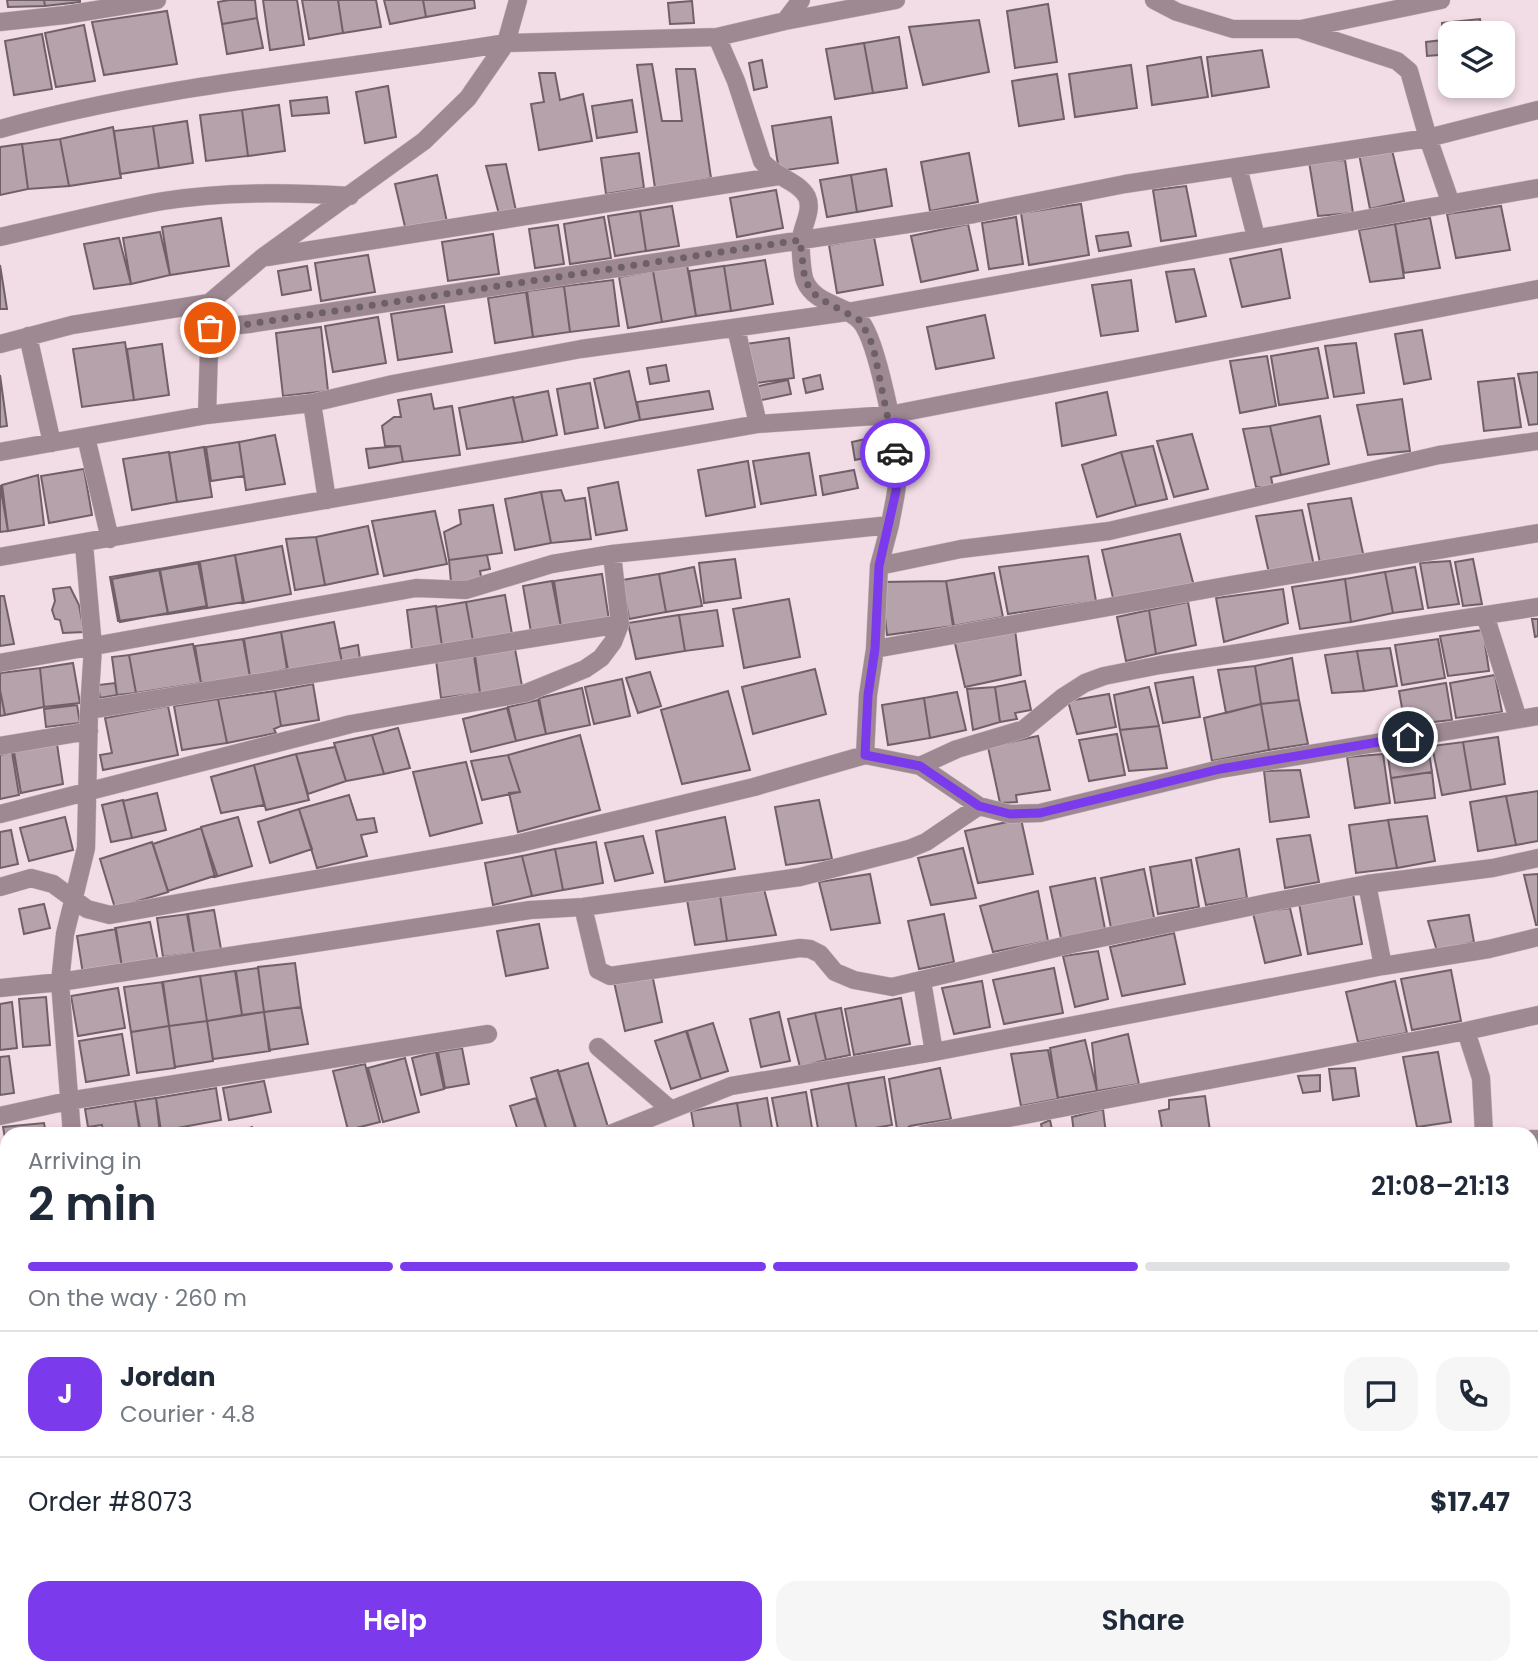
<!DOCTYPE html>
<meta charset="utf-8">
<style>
body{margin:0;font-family:Poppins,sans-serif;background:#f6f6f7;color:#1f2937;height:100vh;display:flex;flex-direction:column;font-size:26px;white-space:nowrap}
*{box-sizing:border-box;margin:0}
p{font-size:23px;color:#747a83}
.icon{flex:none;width:38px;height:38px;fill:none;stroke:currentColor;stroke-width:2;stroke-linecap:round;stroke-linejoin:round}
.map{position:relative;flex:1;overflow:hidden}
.drawer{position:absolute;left:0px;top:1127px;width:1538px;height:548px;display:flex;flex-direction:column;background:#fff;border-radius:21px 21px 0 0;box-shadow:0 4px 10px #0003}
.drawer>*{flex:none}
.fabs{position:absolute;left:1438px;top:21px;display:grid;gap:14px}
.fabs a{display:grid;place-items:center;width:77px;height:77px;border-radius:14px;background:#fff;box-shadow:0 4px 10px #0003;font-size:35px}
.pin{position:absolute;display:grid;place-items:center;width:60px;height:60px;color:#fff;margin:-30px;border:4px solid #fff;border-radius:50%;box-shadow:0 2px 7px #0007}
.courier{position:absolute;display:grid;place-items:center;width:70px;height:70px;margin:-35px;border:5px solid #7c3aed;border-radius:50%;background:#fff;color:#222;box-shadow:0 2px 9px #0007}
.summary em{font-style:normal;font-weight:600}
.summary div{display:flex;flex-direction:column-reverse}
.summary{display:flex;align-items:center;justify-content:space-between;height:119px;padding:0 28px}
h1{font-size:46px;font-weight:600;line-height:52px}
.bar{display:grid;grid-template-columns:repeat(4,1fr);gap:10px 7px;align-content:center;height:84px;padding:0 28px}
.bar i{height:9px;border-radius:5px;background:#e0e1e3}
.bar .active{background:#7c3aed}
.bar p{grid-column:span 4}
.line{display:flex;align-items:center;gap:18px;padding:0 28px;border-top:2px solid #e0e1e3}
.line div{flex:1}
.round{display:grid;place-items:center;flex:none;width:74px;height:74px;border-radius:21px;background:#f6f6f7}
.button{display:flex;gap:14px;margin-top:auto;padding:14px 28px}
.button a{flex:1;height:80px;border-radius:21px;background:#7c3aed;color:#fff;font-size:28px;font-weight:600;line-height:80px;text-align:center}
.button a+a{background:#f6f6f7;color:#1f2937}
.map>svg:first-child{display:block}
.building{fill:#b6a2ab;stroke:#726068;stroke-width:2}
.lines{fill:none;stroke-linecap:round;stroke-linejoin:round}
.minor-casing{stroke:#cdbac3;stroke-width:19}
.minor{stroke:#9e8992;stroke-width:18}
.done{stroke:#6d6066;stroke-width:7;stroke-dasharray:0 12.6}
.route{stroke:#7c3aed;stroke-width:9}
</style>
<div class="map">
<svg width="1538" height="1674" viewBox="0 0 1538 1674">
<rect width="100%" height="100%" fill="#f2dce6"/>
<path class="building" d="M7,0H44L45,6L8,7Z
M44,0H80V2L45,6Z
M229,0H255L257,18L222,24L218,2Z
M263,0H297L304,45L270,50Z
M302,0H338L343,33L309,39Z
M338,0H376L381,27L343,33Z
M384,0H423L426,17L390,24Z
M423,0H474L475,8L426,17Z
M692,1L694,23L670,24L668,3Z
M1048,4L1057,62L1015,68L1007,11Z
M167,11L177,64L104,75L92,22Z
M257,18L263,48L227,54L222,24Z
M1480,19L1482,33H1451V54L1427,56L1426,42L1443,40L1442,23Z
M979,20L989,72L923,85L909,27Z
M84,25L95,81L56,87L45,33Z
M42,34L52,89L14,95L5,41Z
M899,37L907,88L873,93L864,43Z
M864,43L873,93L835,99L826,49Z
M1262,50L1269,87L1212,96L1207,57Z
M1201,57L1208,97L1152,105L1147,66Z
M762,60L767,87L754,90L749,63Z
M652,64L662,121H682L676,69H695L711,178L655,188L637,65Z
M1131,65L1137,108L1075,117L1069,74Z
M539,73H555L560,100L583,94L592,141L539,150L531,104L544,102Z
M1057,74L1064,119L1019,126L1012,81Z
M388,86L396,137L365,143L356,92Z
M327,97L329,113L292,116L290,101Z
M632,100L637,132L597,138L592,106Z
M279,105L285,151L248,156L242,110Z
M242,110L248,156L206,161L200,115Z
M831,117L838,163L779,171L772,126Z
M187,121L193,163L159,168L153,126Z
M153,126L159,168L120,174L114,131Z
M113,127L121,178L69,186L60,139Z
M60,139L69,186L28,189L22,144Z
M22,144L28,189L0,195V147Z
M1392,150L1404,201L1370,209L1359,154Z
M639,153L644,188L606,194L601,158Z
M969,153L978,202L930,211L921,162Z
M1345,160L1353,213L1318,216L1309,162Z
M506,164L516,211L499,214L486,166Z
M886,169L892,206L857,212L851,175Z
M437,175L447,222L406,231L395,184Z
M851,175L857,212L827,217L820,180Z
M1186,186L1196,236L1161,241L1153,190Z
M776,190L783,228L737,237L730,198Z
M1081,204L1089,255L1029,265L1021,213Z
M672,206L679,246L646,251L640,211Z
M1501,206L1510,250L1456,258L1447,214Z
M640,211L646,251L615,256L608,216Z
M604,217L611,258L570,264L564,224Z
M1016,217L1023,264L989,269L982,223Z
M221,218L229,266L170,275L162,227Z
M1430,218L1440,268L1404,273L1395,224Z
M968,224L978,270L921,282L911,236Z
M1395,224L1404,278L1370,282L1359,230Z
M558,225L564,264L535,268L529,229Z
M160,232L170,275L131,284L123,238Z
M1128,232L1131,246L1099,251L1096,236Z
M493,234L499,274L448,281L442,242Z
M874,237L883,285L837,293L829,245Z
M119,238L131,284L94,289L84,244Z
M1281,249L1290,298L1242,307L1230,259Z
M368,255L375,292L321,301L315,263Z
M765,260L773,304L731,311L724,266Z
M0,265L7,309H0Z
M687,265L696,316L662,322L653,271Z
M307,266L311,290L282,295L278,271Z
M724,266L731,311L696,316L689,271Z
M1194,269L1206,316L1176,322L1166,272Z
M653,271L662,322L628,328L619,277Z
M613,280L619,326L570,332L564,286Z
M1131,280L1138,331L1101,336L1092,285Z
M564,286L570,332L533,337L527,291Z
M526,292L533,337L495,343L488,298Z
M444,306L452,352L398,360L391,314Z
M985,315L994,358L936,369L927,327Z
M378,317L386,363L333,372L325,326Z
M321,327L328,391L283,396L276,333Z
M1422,330L1431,379L1404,384L1395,334Z
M789,338L794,378L750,384L745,344Z
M125,342L134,400L82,407L73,349Z
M1356,343L1364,393L1334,397L1325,346Z
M162,344L169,395L134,400L127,349Z
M1318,348L1328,398L1279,405L1271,356Z
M1267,356L1276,406L1240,413L1230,361Z
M666,365L669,381L650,384L647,368Z
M629,371L640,420L605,428L594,379Z
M1538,372V424L1529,425L1518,374Z
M0,375L7,426L0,427Z
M820,375L823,389L806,393L803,379Z
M1514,378L1521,427L1484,431L1478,382Z
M788,380L791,394L757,401L754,387Z
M590,383L598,428L565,434L557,389Z
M548,391L557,435L523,442L513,398Z
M709,391L713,409L640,420L637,402Z
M1107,392L1116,435L1062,446L1056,403Z
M431,394L434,409L452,406L460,455L403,462L400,446H385L382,426L394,417H401L398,400Z
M513,397L523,442L467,449L459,408Z
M1402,399L1410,451L1368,455L1357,405Z
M1320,416L1329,464L1281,475L1270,426Z
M1270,426L1281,475L1271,477L1273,487H1256L1243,429Z
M1192,434L1208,489L1174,497L1157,441Z
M275,435L285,484L246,490L239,442Z
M870,438L873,456L855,460L852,442Z
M239,442L244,476L211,481L206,447Z
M400,446L403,462L369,468L366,449Z
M1153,446L1167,499L1136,506L1121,452Z
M204,447L212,497L177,502L169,453Z
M169,452L177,502L132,510L123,459Z
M1121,452L1136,506L1097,517L1082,465Z
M809,453L816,495L761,504L753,461Z
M748,461L755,507L706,516L698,470Z
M84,469L92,515L49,523L41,476Z
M854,470L858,488L823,495L820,476Z
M38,475L44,525L8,531L2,485Z
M618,482L627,530L596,535L588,488Z
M0,485L8,531L0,532Z
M561,490L565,501L585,498L591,539L551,543L541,492Z
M541,492L551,543L515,550L505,499Z
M1351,498L1364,558L1320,563L1308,504Z
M493,505L502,553L449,560L444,532L461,524L459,510Z
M1302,510L1314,566L1269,573L1256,516Z
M435,511L447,564L384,576L372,521Z
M368,526L378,574L325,585L316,537Z
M1180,534L1194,586L1113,598L1102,550Z
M316,537L325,585L295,590L286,539Z
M282,546L291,594L243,603L235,555Z
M235,555L244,602L207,608L198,562Z
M487,555L490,569L480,571L482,581L451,582L449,560Z
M1088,556L1096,601L1008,614L999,567Z
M735,559L741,598L704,603L699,563Z
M1473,559L1482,604L1463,606L1455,562Z
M1450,561L1459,604L1428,608L1420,563Z
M198,562L207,608L168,614L159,569Z
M200,563L207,606L168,613L160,570Z
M694,567L702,606L666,612L659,574Z
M1415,567L1423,609L1393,613L1385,572Z
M159,569L168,614L118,621L110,577Z
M160,570L168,613L120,622L112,579Z
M1385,572L1393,613L1351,622L1345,579Z
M994,573L1003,617L953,626L946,581Z
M602,574L609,620L561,627L554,581Z
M659,574L666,612L629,619L622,580Z
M1345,579L1351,622L1300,629L1292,587Z
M552,581L561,627L531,632L523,586Z
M946,581L954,626L887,635L881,582Z
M70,587L79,605L84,632L63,633L60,620L55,619L52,610L55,601L53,589Z
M1283,589L1288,623L1224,642L1216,598Z
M505,595L512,634L473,641L466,602Z
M0,596H4L14,644L0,646Z
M789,599L800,657L744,668L733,609Z
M466,602L473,641L442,646L436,607Z
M1188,602L1196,645L1156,654L1149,610Z
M436,606L442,646L412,650L407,610Z
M717,610L723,646L685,651L679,615Z
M1149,610L1156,654L1126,661L1117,617Z
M679,615L685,651L636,659L628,623Z
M1532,619H1538V636L1535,637Z
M334,622L342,662L288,670L281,632Z
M1015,630L1021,675L965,687L954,639Z
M1483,630L1489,671L1448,676L1440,636Z
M281,632L287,669L250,677L243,639Z
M244,639L250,677L201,683L195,646Z
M1438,639L1445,678L1402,685L1395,645Z
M193,644L201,683L136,693L129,655Z
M358,645L360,659L342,662L339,649Z
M1390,648L1397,686L1364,691L1357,651Z
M515,649L522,686L480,693L474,656Z
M1357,651L1364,691L1332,693L1325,655Z
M129,655L136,693L117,695L112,657Z
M475,655L480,693L441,698L436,660Z
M1292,658L1299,700L1261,704L1255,666Z
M73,663L80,703L44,707L40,668Z
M1255,666L1261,704L1226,713L1218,670Z
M40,668L44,707L5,715L0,690V673Z
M815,669L826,714L753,734L742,687Z
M650,672L661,706L638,713L626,678Z
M1495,675L1502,712L1456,718L1450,683Z
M1193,677L1200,717L1163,723L1155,683Z
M622,679L630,716L594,724L585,687Z
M1025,681L1031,710L1015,713L1017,719L1000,722L995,687Z
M115,683L117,695L100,698L98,685Z
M1446,683L1452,720L1405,725L1399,691Z
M313,684L319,720L281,726L275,691Z
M995,687L1000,722L973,730L967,689Z
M1149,687L1159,726L1120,730L1114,695Z
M582,688L590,725L546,734L539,698Z
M0,690L5,715L0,716Z
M275,691L281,726L274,729L276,733L227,743L218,699Z
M728,691L750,770L682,784L661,710Z
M957,692L966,730L930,738L924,698Z
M1109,694L1116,727L1077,734L1068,701Z
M924,698L930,738L888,745L882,705Z
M218,699L227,743L182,750L174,706Z
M538,700L546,734L516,741L508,707Z
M1299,700L1308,744L1269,750L1261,704Z
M1261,704L1269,750L1212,761L1204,718Z
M77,705L80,723L46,727L44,709Z
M168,706L178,755L103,770L100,755L112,753L105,718Z
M507,708L516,741L471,752L463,719Z
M1159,726L1167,768L1129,771L1120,730Z
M398,728L410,768L384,774L372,735Z
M1117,734L1125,775L1089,781L1079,740Z
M372,735L384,774L346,781L334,743Z
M580,735L600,810L518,832L509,793L520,792L508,755Z
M1038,736L1050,790L1016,795L1017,802L1000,803L988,747Z
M1498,737L1505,784L1471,790L1463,742Z
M1463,742L1471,790L1442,795L1432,746Z
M57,744L63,784L21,793L14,752Z
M1428,746L1432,772L1391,778L1387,750Z
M335,747L346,781L308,794L296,754Z
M12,752L19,795L0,799V755Z
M296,754L309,800L266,810L254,765Z
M1383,754L1390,803L1355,808L1347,757Z
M508,755L520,792L482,800L471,761Z
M466,762L482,823L430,836L413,772Z
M254,765L264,805L221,813L211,777Z
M1300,770L1309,817L1270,822L1264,771Z
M1432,772L1435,798L1395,803L1391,778Z
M1538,791V841L1516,845L1506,796Z
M157,793L166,830L132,838L123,801Z
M349,795L357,820L374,818L377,832L361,835L367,856L317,868L299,809Z
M1506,796L1516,845L1478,851L1470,802Z
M123,800L132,838L111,842L102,805Z
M819,800L832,859L786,865L775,807Z
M299,809L312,849L270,863L258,822Z
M1427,816L1435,861L1397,868L1388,820Z
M65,817L73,850L29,861L20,828Z
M238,817L252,866L215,877L201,827Z
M725,817L735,869L665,882L656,831Z
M1021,819L1033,874L978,883L965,831Z
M1388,820L1397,868L1356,873L1349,825Z
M201,828L217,875L168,891L153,844Z
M11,830L18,864L0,868V832Z
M1310,835L1319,882L1285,888L1277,839Z
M643,836L653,873L615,881L605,843Z
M152,842L168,892L115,908L100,859Z
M596,842L603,883L563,890L555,849Z
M963,848L976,898L931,905L918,858Z
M555,849L563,890L532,896L522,856Z
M1239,849L1247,898L1206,905L1196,858Z
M522,856L532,896L493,905L485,863Z
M1191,860L1199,907L1158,914L1150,867Z
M1144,869L1155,922L1111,928L1101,878Z
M870,874L880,923L831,930L819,882Z
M1538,874V925H1536L1524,875Z
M1095,878L1105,929L1061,938L1050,887Z
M764,889L776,935L727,941L720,895Z
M1038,891L1048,941L993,952L980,906Z
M1353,894L1362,944L1308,954L1299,903Z
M720,895L727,941L695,945L687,900Z
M44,904L50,928L24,934L19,909Z
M1290,908L1301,955L1265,963L1253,913Z
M214,910L221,949L194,953L187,914Z
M188,914L194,953L163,957L157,918Z
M944,914L954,962L919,969L908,921Z
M1469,915L1474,942L1437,951L1428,921Z
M150,922L158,961L122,967L115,928Z
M539,924L548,968L506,976L497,931Z
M116,929L122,967L83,974L77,936Z
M1174,933L1185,984L1122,996L1110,947Z
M1098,951L1108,999L1075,1007L1063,956Z
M295,963L301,1007L264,1012L258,967Z
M258,968L264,1012L242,1015L236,971Z
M1054,968L1063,1013L1004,1024L993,980Z
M1451,970L1461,1021L1412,1030L1401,979Z
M235,971L242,1015L207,1021L200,976Z
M652,974L662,1022L625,1031L614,982Z
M200,976L207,1021L169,1026L162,982Z
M982,981L990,1027L954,1034L942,988Z
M1395,981L1407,1033L1358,1042L1346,992Z
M163,982L169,1026L131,1032L124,987Z
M118,988L125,1028L78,1036L71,996Z
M46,997L50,1045L23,1047L19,999Z
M901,998L910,1044L854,1055L845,1009Z
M12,1002L17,1048L0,1050V1004Z
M301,1007L308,1044L269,1050L264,1012Z
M841,1008L850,1055L826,1060L815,1013Z
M264,1012L270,1051L213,1059L207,1021Z
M779,1012L790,1061L761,1067L750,1019Z
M815,1013L826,1060L800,1067L788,1019Z
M207,1021L213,1061L175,1067L169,1026Z
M713,1023L728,1071L701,1079L687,1031Z
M169,1026L175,1068L137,1073L131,1032Z
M686,1031L701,1079L671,1089L655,1041Z
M122,1034L129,1075L86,1082L79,1041Z
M1128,1034L1139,1084L1097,1091L1092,1043Z
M1085,1040L1097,1091L1058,1098L1050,1048Z
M462,1048L469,1084L445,1088L438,1052Z
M1048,1050L1058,1099L1021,1106L1011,1054Z
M436,1052L444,1089L421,1095L412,1058Z
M1438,1052L1451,1122L1417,1127L1403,1057Z
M9,1056L14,1093L0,1095V1057Z
M405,1058L419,1112L383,1122L368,1068Z
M588,1063L608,1127L578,1134L558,1072Z
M365,1064L380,1122L348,1130L333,1071Z
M940,1068L951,1119L910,1126L902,1132L897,1129L889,1079Z
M1355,1068L1359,1096L1333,1100L1329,1069Z
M558,1070L577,1134H548L531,1078Z
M1320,1075V1091L1303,1093L1298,1076Z
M884,1077L892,1125L857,1131L848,1083Z
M264,1081L271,1112L229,1120L223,1088Z
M848,1083L857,1131L819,1134L811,1090Z
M216,1088L221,1120L161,1131L156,1098Z
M806,1092L813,1134H779L772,1098Z
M1205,1096L1210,1131L1163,1134L1159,1111L1169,1109V1100Z
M156,1098L160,1134H140L135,1101Z
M536,1098L548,1134H519L510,1106Z
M767,1098L773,1134H742L737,1103Z
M135,1101L141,1134H103L102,1125L88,1127L85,1109Z
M737,1103L742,1134H695L691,1111Z
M1103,1109L1106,1134H1068L1074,1133L1072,1117Z
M1050,1120L1053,1134H1043L1041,1124Z
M44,1123L46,1134H7V1149L3,1127Z
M252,1127L254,1134H231Z
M0,1190H3L7,1206V1238L0,1239Z
M5,1260L7,1325L0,1327V1262Z
M1538,1362V1378L1531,1381V1365Z
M1538,1380V1408L1531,1391V1383Z
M7,1435V1491H6L0,1456V1436Z
M1538,1438V1471L1531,1450V1440Z
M1533,1534L1538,1548V1566L1531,1568Z
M0,1537L7,1557V1574L0,1576Z
M0,1596L7,1610V1633L0,1636Z
M13,1668H17L19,1674H0V1672Z
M17,1668H94L96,1674H19Z
M477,1668H491L494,1674H461Z
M557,1668H602L588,1674H560Z
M680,1668H710L712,1674H672L671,1671Z
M710,1668H752L754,1674H712Z
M757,1668H793L795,1674H759Z
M793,1668H821L804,1674H795Z
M836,1668H850L853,1674H819Z
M1031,1668H1061L1042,1674H1033Z
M1166,1668H1230L1232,1674H1168Z
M1235,1668H1268L1270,1674H1237Z
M1521,1668L1522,1674H1462Z"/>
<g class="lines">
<defs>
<path id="minor" d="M1154,0L1177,12L1233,29H1299L1397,61L1409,71L1428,138L1451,204
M785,21L896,0
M0,22L65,15L157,0
M1301,29L1441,0
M0,129C165,83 337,71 506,43L518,0
M1238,167L1256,237
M0,237C54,225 108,211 163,201C224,191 289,192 350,196
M267,257L779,176
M210,328L249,324L974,214L1125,184L1428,138L1538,110
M736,328L758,424
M28,336L52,443
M0,344L72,325L209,303L263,257L424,141L468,98L506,43L717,37L785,21L801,0
M312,403L327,500
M207,415L210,317
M86,437L110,539
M0,452L207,415L312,403L393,384L581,349L847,312L1538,188
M0,557L758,424L889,415L1538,289
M879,566L961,549L1109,531L1439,455L1538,441
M1485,615L1518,719
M875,649L1231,585L1538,533
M0,663L416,588L466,590L552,564L612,554L890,525C893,506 899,486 898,467C896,439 877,341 861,322C846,304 815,305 805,281C802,274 800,247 801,239C802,226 813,211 807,197C799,181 774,177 762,161L736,81L717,37
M89,710L620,624
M0,746L89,731
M865,755L868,695L875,649L879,566L890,525
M920,766L957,749L1024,729L1063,697L1085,683L1104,676L1160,665L1538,607
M0,814L351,724L526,693L585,669L601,658L613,642L620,624L612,554
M1367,884L1383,966
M0,887L31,878L53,884L87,909L110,915L516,844L754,787L865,755L920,766L979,806L1010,814L1040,813L1220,769L1538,716
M583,907L598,970L610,976L800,948L810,949L820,954L835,972L854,980L892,987L1072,944L1277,901L1367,884L1493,868L1538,858
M922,981L934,1052
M0,988L60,982L530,910L583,907L800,877L909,849L926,842L979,806
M598,1047L670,1109
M0,1116L68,1101L488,1034
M72,1134L60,982L65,934L86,848L89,710L93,647L84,544
M610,1134L731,1086L934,1052L1383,966L1489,949L1538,937
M924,1134L1466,1031
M1484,1134L1481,1078L1466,1031L1538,1015
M1531,1139H1538
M1531,1214L1538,1213
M1531,1332L1538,1330
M0,1403L7,1392
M0,1428L7,1427
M1531,1430L1538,1427
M0,1489L7,1495
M1531,1529L1538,1527
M0,1582L7,1579
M1531,1615L1538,1613
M0,1653L7,1650
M1531,1654L1538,1653
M400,1674L412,1668
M635,1674L650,1668
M1077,1674L1094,1668
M1433,1674L1465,1668"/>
</defs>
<use href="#minor" class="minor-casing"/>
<use href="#minor" class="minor"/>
</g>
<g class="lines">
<path class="done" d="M210,328L249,324L800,240L805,281L817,297L861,321L873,346L895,453"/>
<path class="route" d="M895,453L898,467L896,491L879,566L875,649L868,695L865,755L920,766L979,806L1010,814L1040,813L1220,769L1408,737"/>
</g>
</svg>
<div class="fabs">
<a><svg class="icon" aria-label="layers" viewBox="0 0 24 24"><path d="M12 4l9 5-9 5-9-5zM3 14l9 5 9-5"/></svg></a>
</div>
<div class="pin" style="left:210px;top:328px;background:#ea580c"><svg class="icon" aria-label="bag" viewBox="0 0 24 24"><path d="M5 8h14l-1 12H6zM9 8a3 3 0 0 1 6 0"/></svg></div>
<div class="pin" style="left:1408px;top:737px;background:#1f2937"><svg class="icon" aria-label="home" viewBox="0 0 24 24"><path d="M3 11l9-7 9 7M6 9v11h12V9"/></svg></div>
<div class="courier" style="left:895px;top:453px"><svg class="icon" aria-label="car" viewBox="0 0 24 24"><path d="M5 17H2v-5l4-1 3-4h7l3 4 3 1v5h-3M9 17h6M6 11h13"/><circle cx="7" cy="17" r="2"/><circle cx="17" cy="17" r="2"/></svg></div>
<section class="drawer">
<div class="summary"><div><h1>2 min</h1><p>Arriving in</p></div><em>21:08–21:13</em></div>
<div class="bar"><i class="active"></i><i class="active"></i><i class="active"></i><i></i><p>On the way · 260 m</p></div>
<div class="line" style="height:126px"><b class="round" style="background:#7c3aed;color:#fff">J</b><div><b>Jordan</b><p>Courier · 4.8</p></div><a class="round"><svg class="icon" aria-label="chat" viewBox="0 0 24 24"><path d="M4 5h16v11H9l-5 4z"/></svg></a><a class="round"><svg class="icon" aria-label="phone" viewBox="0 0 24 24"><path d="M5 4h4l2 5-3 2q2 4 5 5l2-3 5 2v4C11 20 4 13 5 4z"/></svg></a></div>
<div class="line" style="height:91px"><div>Order #8073</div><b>$17.47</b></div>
<div class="button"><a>Help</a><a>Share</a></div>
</section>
</div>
